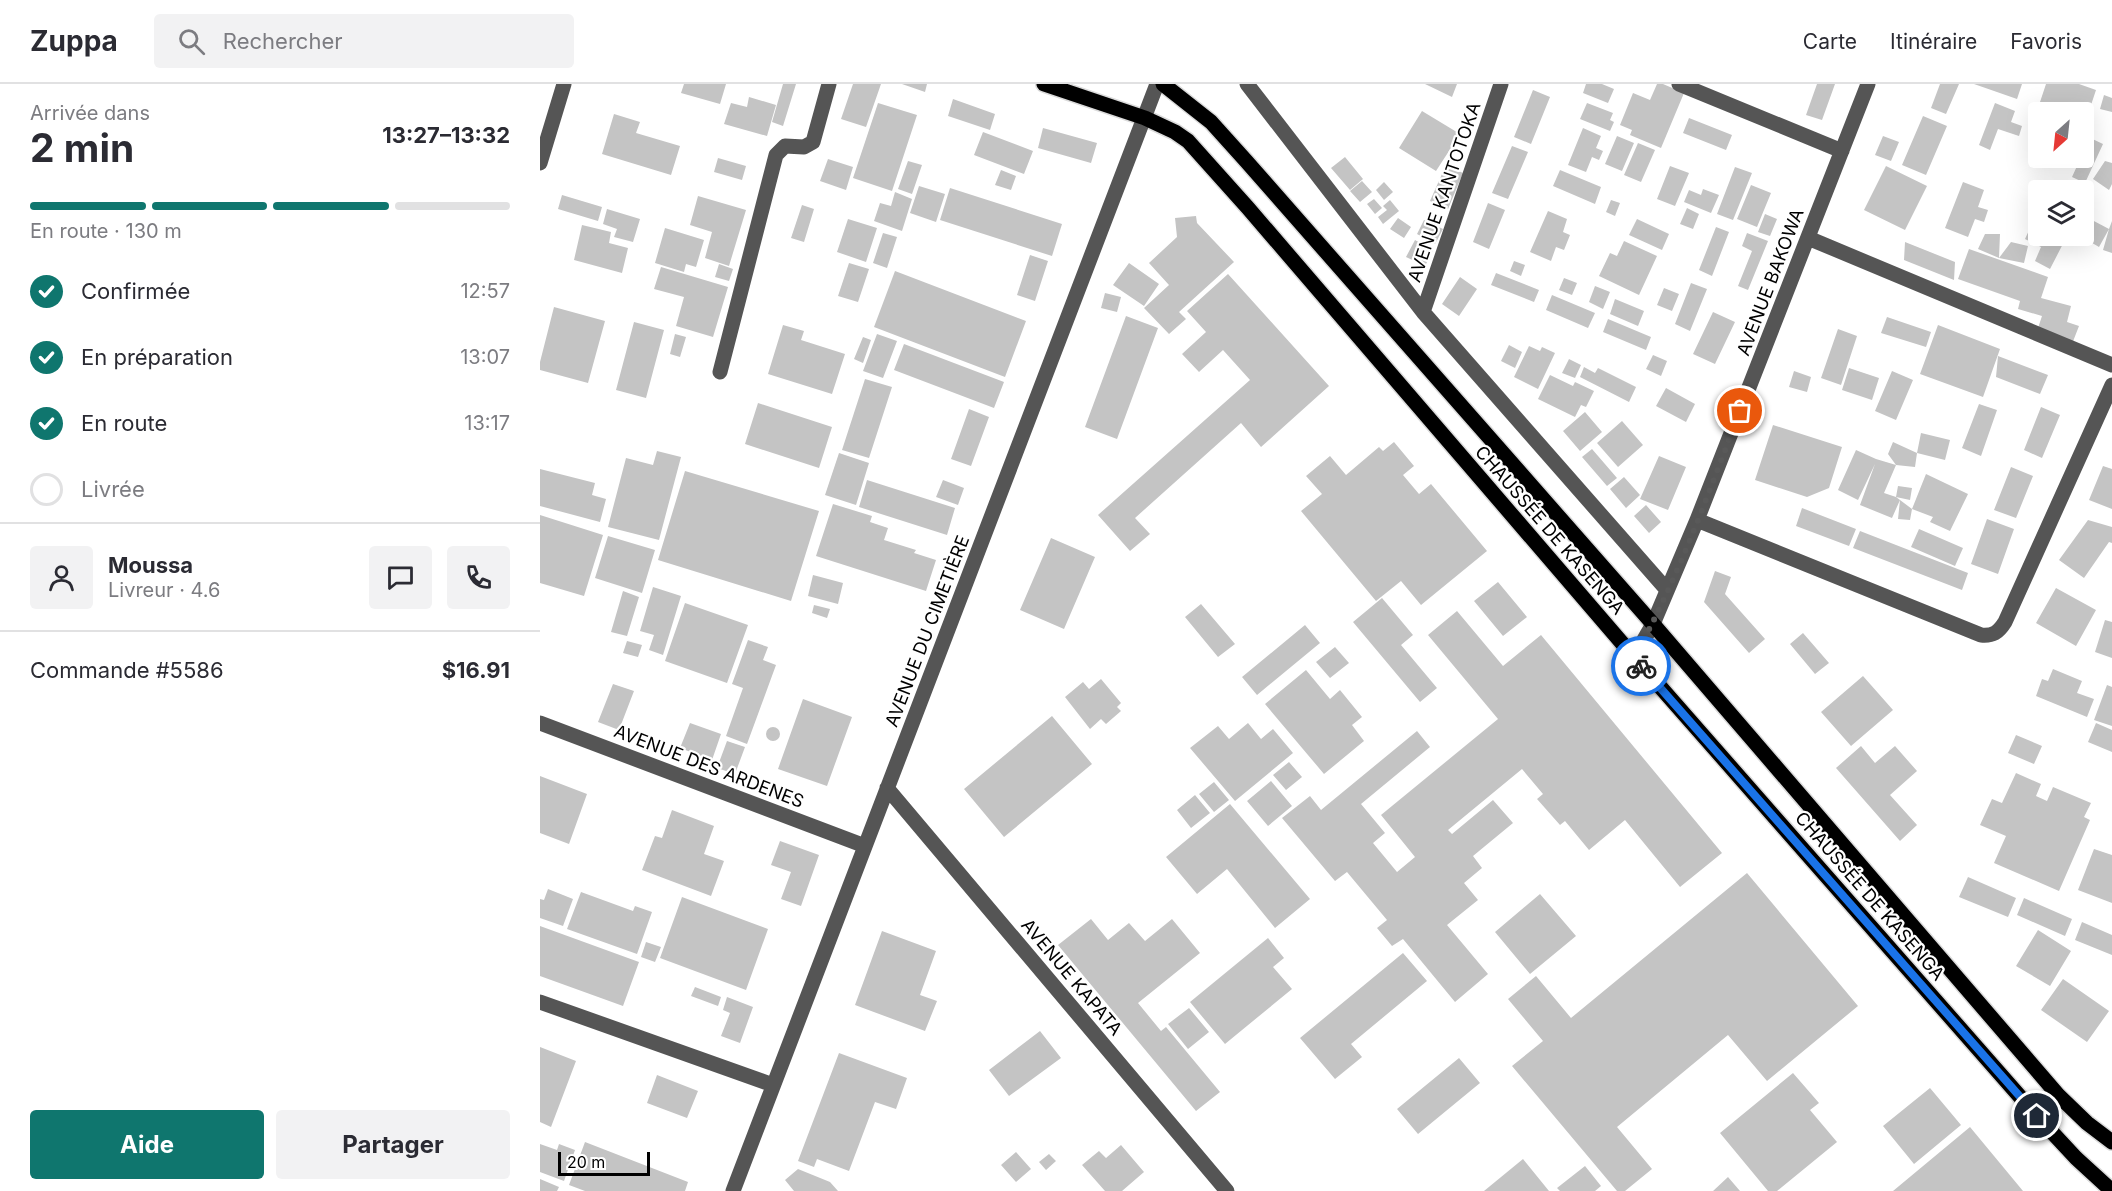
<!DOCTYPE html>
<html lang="fr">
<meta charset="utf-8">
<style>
body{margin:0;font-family:Inter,sans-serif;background:#f2f2f3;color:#2b2b33;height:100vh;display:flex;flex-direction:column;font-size:22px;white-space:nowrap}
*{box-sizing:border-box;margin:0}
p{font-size:20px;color:#7c7c81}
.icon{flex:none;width:33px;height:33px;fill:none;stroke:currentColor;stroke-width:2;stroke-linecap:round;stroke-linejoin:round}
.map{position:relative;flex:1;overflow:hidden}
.details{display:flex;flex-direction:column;background:#fff;width:540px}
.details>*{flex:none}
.needle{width:39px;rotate:207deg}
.tools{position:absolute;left:1488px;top:18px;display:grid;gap:12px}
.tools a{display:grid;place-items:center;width:66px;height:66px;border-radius:6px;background:#fff;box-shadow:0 6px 24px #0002;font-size:30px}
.scale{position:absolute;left:18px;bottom:15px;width:92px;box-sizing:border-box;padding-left:6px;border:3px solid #000;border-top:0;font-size:16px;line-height:21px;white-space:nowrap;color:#000;-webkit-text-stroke:4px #fff;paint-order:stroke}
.pin{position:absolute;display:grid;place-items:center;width:51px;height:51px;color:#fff;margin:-26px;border:3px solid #fff;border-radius:50%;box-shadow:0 2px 6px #0007}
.courier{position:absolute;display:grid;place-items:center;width:60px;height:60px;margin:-30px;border:4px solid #1a73e8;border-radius:50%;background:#fff;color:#222;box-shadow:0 2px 8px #0007}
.headline em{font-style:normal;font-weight:700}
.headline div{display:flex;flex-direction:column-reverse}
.headline{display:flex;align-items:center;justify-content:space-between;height:102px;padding:0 30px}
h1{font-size:39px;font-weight:700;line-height:45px}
.bar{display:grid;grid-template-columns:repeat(4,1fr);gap:9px 6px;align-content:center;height:72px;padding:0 30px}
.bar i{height:8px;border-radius:4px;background:#e1e1e2}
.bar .on{background:#0f766e}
.bar p{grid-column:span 4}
.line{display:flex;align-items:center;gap:15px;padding:0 30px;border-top:2px solid #e1e1e2}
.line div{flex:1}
.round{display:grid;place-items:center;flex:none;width:63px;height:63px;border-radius:6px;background:#f2f2f3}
ol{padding:0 30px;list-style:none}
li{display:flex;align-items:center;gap:18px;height:66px}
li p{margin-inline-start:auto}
li .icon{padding:6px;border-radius:50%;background:#0f766e;color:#fff;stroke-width:4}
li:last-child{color:#7c7c81}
li i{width:33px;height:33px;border:3px solid #e1e1e2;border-radius:50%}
.action{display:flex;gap:12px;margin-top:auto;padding:12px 30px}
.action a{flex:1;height:69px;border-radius:6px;background:#0f766e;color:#fff;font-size:24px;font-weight:700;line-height:69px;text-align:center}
.action a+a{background:#f2f2f3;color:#2b2b33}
header{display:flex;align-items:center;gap:36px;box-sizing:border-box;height:84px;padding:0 30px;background:#fff;border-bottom:2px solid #e1e1e2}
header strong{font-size:28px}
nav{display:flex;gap:33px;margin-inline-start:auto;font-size:21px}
.search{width:420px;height:54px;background:#f2f2f3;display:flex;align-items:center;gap:15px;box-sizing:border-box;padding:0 21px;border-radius:6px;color:#7c7c81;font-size:22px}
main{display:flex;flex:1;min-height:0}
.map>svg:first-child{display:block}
.building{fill:#c4c4c4}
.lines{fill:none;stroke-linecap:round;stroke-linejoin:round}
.major-casing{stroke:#dbdbdb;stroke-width:18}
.minor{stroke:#555;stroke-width:15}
.major{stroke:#000;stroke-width:15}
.done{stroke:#595959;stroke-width:6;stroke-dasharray:0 10.8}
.route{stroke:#1a73e8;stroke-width:8}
.labels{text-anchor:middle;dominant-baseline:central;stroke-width:4.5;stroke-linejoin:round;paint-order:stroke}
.street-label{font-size:18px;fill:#000;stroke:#fff}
</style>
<header>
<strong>Zuppa</strong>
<div class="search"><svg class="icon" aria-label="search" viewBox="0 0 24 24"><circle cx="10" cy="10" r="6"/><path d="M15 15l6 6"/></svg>Rechercher</div>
<nav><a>Carte</a><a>Itinéraire</a><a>Favoris</a></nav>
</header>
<main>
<section class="details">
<div class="headline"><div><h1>2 min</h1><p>Arrivée dans</p></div><em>13:27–13:32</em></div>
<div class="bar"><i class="on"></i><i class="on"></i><i class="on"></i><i></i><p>En route · 130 m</p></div>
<ol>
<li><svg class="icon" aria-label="check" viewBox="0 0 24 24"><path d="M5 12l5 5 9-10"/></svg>Confirmée<p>12:57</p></li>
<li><svg class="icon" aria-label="check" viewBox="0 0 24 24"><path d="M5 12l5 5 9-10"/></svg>En préparation<p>13:07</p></li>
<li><svg class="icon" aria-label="check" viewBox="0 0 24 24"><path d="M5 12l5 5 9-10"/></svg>En route<p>13:17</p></li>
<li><i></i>Livrée</li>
</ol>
<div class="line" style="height:108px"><a class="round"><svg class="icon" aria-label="person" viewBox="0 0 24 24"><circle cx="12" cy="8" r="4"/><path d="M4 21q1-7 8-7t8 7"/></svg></a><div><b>Moussa</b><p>Livreur · 4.6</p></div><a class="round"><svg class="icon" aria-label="chat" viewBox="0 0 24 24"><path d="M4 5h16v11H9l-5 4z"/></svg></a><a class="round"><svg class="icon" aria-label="phone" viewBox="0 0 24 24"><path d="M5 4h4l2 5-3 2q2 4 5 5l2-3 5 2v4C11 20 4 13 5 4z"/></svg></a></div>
<div class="line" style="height:78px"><div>Commande #5586</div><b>$16.91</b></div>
<div class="action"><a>Aide</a><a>Partager</a></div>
</section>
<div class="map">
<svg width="1572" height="1107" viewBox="0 0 1572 1107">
<rect width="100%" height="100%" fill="#fff"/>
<path class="building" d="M144,0H186L180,20L141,9Z
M243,0H256L243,42L232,38Z
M313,0H341L326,43L301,35Z
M362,0H387L385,8Z
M885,0H917L912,13Z
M1046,0H1062L1074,5L1068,19L1043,9Z
M1117,0H1123L1144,9L1121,64L1090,51L1092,46L1080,41L1093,9L1110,16Z
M1277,0H1295L1282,36L1266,31Z
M1400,0H1419L1406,30L1391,24Z
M1434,0H1482L1477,15Z
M1506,0H1539L1556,6L1544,42V28L1497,27Z
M993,6L1010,13L991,60L974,53Z
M1564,11L1572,14V28L1560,25Z
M209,13L236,21L227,52L184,40L191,19L207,23Z
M413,15L455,30L450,46L408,32Z
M338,19L377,31L352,107L313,94Z
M1047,19L1073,29L1070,36L1074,38L1070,47L1040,35Z
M1455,19L1475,27L1471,38L1482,42L1479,52L1458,45L1450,66L1439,61Z
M882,27L920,50L896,87L859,64Z
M74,30L100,38L96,49L140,62L131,91L62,70Z
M1383,32L1407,42L1386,91L1362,81Z
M1149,34L1192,51L1186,66L1143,49Z
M503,44L557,59L551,79L498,64Z
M1043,44L1061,52L1056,64L1063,67L1059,76L1052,73L1046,88L1028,81Z
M443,48L493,67L484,90L434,71Z
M1544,51L1563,60L1545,99L1532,93L1537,82L1518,74H1544Z
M1077,52L1094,59L1082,87L1065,80Z
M1343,52L1359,58L1351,77L1335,71Z
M1098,59L1115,66L1101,98L1084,91Z
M972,62L988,68L968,115L952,109Z
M805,73L823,95L810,106L791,84Z
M178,74L206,82L202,96L174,88Z
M288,75L313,83L306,106L280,97Z
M368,77L382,81L372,110L358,105Z
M1565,77L1572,79V100L1569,106L1553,95Z
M906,81L923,89L908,125L890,117Z
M1130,82L1149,89L1135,122L1117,115Z
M1346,82L1387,102L1365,146L1324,126Z
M1195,83L1212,89L1193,136L1177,130Z
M461,86L476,92L471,106L455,101Z
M1020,86L1061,103L1055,120L1013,102Z
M822,97L832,108L820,118L810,107Z
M844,98L853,108L844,116L836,106Z
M1423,98L1444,106L1438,123L1448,126L1444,138L1435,135L1428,153L1405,144Z
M1211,101L1231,109L1217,143L1197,135Z
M379,102L405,110L396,138L370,129Z
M410,104L522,140L512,172L400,136Z
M1163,105L1179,111L1171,129L1144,118L1149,106L1161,111Z
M355,108L372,115L362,147L334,137L340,119L351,122Z
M22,111L62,123L58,137L18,125Z
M158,112L206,126L189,182L165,174L172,148L150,141Z
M834,115L842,124L835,130L827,120Z
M850,116L859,127L843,140L838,133L847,126L843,122Z
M1071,116L1080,119L1075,132L1066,128Z
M948,119L965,126L949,165L933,158Z
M262,121L274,125L264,158L251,154Z
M1147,124L1159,130L1153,145L1140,140Z
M67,125L100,135L93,158L74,153L77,145L63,140Z
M1008,127L1027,135L1023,148L1030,151L1024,166L1016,163L1011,177L990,168Z
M1225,130L1237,135L1230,152L1218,148Z
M656,132L657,139L694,178L639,228L646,235L629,250L604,224L629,201L609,179L637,153L635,134Z
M858,134L871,143L864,154L850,145Z
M308,135L337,144L326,178L297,168Z
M1097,135L1129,150L1122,166L1089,151Z
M884,136L903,145L895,160L877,150Z
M1552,136L1569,145L1572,137V169L1563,166L1569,145L1559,163L1542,153Z
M42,141L71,148L69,159L88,164L82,189L34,176Z
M1491,142L1498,146V152H1527L1510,185L1495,177L1501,163L1485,155Z
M1176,143L1189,148L1172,192L1159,186Z
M125,144L164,156L156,183L146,180L144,188L115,179Z
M343,149L357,153L347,184L333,179Z
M1207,149L1228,157L1208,206L1198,202L1212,167L1202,162Z
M1445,150H1460L1459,174L1438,165Z
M875,156L893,166L885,182L866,173Z
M1084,157L1117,172L1099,211L1059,192L1070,169L1077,172Z
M1365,158L1415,178L1414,196L1364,176Z
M1471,158L1488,162L1484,179L1459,174Z
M1429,165L1508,193L1501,214L1531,222L1527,238L1539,242L1532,260L1497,247L1502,232L1478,225L1480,217L1418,195Z
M490,171L508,177L495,217L477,211Z
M974,177L985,181L981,192L970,187Z
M309,179L329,185L318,218L298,212Z
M589,179L619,200L604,222L573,201Z
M179,180L193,185L189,197L175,193Z
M121,183L188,203L173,253L136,242L144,213L114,205Z
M355,187L486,237L465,293L334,243Z
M956,189L999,206L994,218L951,201Z
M688,190L789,302L721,363L701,339L595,434L610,450L590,467L558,431L710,296L683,266L659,288L642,270L666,248L647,227Z
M920,193L937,205L919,232L902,220Z
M1024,194L1037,199L1032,211L1019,206Z
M1151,199L1167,205L1150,247L1135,240Z
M1055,202L1070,208L1063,225L1049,218Z
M1124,204L1139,210L1132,227L1117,221Z
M565,209L581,213L577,228L561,224Z
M1012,211L1055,229L1048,244L1006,226Z
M1075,215L1104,227L1098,242L1070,230Z
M14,223L65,237L48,299L0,286V278Z
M1173,228L1195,238L1175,280L1153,270Z
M586,232L618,244L577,355L545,343Z
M1347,233L1391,248L1386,263L1341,249Z
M1068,235L1111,253L1106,266L1063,248Z
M94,238L124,246L106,314L76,306Z
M243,241L264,247L261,256L305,270L292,310L228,290Z
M1398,241L1460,265L1443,313L1380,290Z
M1298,245L1317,252L1301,301L1281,294Z
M135,250L146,253L140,273L130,270Z
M337,250L357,257L343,294L323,287Z
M323,253L331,256L323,279L314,275Z
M364,260L464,298L454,324L354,286Z
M969,261L982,268L975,284L961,277Z
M989,262L1000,267L1002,263L1015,269L998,305L974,293Z
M1113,271L1127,277L1121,292L1106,285Z
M1458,272L1508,291L1500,310L1456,293Z
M1029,275L1041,281L1035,294L1022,289Z
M1044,283L1055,289L1058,284L1096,303L1089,318L1040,293Z
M1309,284L1339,294L1332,316L1302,306Z
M1254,287L1271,293L1267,308L1249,303Z
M1352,287L1373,296L1356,336L1335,327Z
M1010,291L1033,302L1035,298L1054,307L1046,323L1041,321L1035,333L998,315Z
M325,295L352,303L329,374L302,366Z
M1126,304L1155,320L1146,338L1116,322Z
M218,319L292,343L279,384L205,360Z
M1439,320L1457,326L1441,372L1422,364Z
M1501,323L1520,331L1502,374L1484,366Z
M429,325L449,333L431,382L411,375Z
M1045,328L1062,348L1040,367L1023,347Z
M1082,337L1103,361L1078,383L1057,359Z
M1233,341L1302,363L1289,404L1267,413L1215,396Z
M1381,349L1410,356L1405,376L1377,369Z
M854,358L874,382L863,391L879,410L891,400L947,467L881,521L861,497L836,517L761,427L782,410L766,392L790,372L806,391L839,363L843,367Z
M1353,358L1377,369L1375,383L1356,381L1348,370Z
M1052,365L1077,394L1067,402L1042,373Z
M1316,366L1336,375L1356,381L1344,409L1356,413L1372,425L1370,436L1358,435L1360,416L1352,434L1320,421L1335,380L1318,416L1298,406Z
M117,367L141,373L119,456L68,443L86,374L113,381Z
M299,369L329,379L316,421L285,411Z
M1119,372L1146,383L1128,426L1100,415Z
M1563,382L1572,385V425L1549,416Z
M1471,383L1493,392L1476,434L1454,426Z
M0,385L55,399L52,411L66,415L60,438L0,422Z
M145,387L279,427L251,517L118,476Z
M1386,390L1428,410L1410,447L1390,438L1393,433L1372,425Z
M1084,393L1100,411L1086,424L1070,405Z
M327,396L415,424L407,451L319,423Z
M403,396L424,404L418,421L396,413Z
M1358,402L1372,404L1370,416L1356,413Z
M293,420L332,432L330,438L348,444L344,456L376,466L374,469L396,476L386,507L276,472Z
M1106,421L1121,438L1109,449L1094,432Z
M1262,424L1316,445L1309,462L1256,442Z
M0,431L63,451L44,512L0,499Z
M1447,435L1474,445L1458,490L1431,480Z
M1548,436L1572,443V459L1569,458L1544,494L1519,476Z
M1379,445L1423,464L1415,482L1371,463Z
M1320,447L1428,489L1422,506L1313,464Z
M68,452L115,466L102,509L55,494Z
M511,454L555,473L524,545L480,526Z
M1175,487L1191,493L1185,510L1225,555L1209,569L1164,518Z
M273,491L303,499L298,520L268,512Z
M958,498L987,533L963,552L934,517Z
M113,503L141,512L123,571L109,566L114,551L100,547Z
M1516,504L1556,526L1536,562L1496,539Z
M83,507L99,513L87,552L71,548Z
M842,514L873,551L861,561L897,604L880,618L813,538Z
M145,519L208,541L187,599L125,577Z
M661,520L695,560L678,573L645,533Z
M274,521L290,525L287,534L272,529Z
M917,527L963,582L1001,551L1182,769L1140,803L1085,736L1049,766L1025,737L1020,741L997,715L1003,710L982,685L908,746L912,750L953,716L973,739L933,772L942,784L924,799L938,816L907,841L948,890L915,918L863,855L852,862L837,844L847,836L807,788L795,797L742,734L770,712L781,726L877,647L890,663L821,720L845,749L833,759L857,788L875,773L841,731L958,635L888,551Z
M1565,536L1572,538V574L1555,568Z
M765,541L780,559L717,611L702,593Z
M1263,549L1289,579L1275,590L1250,560Z
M208,556L228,563L223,576L236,581L207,660L186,652L203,604L192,600Z
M87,557L102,561L98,573L83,569Z
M795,563L809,579L790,594L776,578Z
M1513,585L1542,597L1537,609L1554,615L1547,633L1496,612L1502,595L1508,597Z
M766,586L790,615L800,606L822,633L812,641L824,657L784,690L725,620Z
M1323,592L1353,626L1311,662L1281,628Z
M561,595L581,619L577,623L581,627L566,640L561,635L550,645L525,613L543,598L549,605Z
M73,600L94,607L79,646L58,638Z
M1567,601L1572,603V642L1554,636Z
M263,615L312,633L287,702L238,685Z
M512,632L552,680L464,753L424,705Z
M150,639L181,650L172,676L140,664Z
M708,639L721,655L733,645L753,669L695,717L650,664L678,642L689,655Z
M1556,639L1572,646V668L1548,658Z
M226 650a7 7 0 1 1 14 0a7 7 0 1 1-14 0Z
M1476,651L1502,662L1494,680L1468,669Z
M187,657L205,663L195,690L177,684Z
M1321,662L1335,679L1355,662L1377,687L1350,711L1377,741L1360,757L1296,684Z
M749,678L762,693L746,706L733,691Z
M1476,689L1501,700L1496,712L1507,717L1513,703L1551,719L1544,733L1550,736L1519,807L1454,779L1466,752L1440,741L1452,715L1462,719Z
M0,692L47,710L29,760L0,749Z
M731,697L752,722L728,742L707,717Z
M674,698L689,716L674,728L659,710Z
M655,711L670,729L651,744L637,726Z
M690,720L770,815L735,844L687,785L657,810L626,773Z
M132,726L174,742L164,770L184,777L171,812L102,786L115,752L122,754Z
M240,757L279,771L261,822L241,815L251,788L231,781Z
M1554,765L1572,771V819L1538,806Z
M1207,789L1318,922L1227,997L1188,951L1077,1043L1112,1085L1085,1107H1077L972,982L1003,957L968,915L996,892L1031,934Z
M1428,793L1476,814L1468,833L1419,813Z
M8,805L33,815L23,842L0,834V815L4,816Z
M41,808L93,827L95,822L112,828L97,870L27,845Z
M1000,810L1036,852L990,890L955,848Z
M142,813L228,845L206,906L120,874Z
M1484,814L1532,835L1525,852L1477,831Z
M551,835L568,856L589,839L605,857L632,835L660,869L598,919L621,947L626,943L680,1008L656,1027L518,861Z
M1542,838L1572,851V871L1535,856Z
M0,842L99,878L83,922L0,892Z
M1498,846L1531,867L1510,902L1476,882Z
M342,847L396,867L380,911L397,917L385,947L315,921Z
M728,854L744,874L733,883L752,905L685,960L650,918Z
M106,858L121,863L115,878L101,873Z
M863,869L887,897L811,960L822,973L795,995L760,954Z
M1523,895L1569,927L1547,958L1501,926Z
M155,903L181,913L178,922L151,912Z
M187,913L213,923L200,959L181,952L190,929L183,926Z
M649,924L669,948L648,965L628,940Z
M500,947L521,974L469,1012L449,986Z
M0,963L36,977L11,1043L0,1038Z
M299,969L367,994L356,1025L335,1018L309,1087L277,1075L274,1083L258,1077Z
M919,974L940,999L878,1050L857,1025Z
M1253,989L1279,1019L1270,1026L1297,1058L1237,1107H1228L1180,1049Z
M117,991L158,1007L147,1034L107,1019Z
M1390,1004L1421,1041L1374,1080L1343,1042Z
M1430,1043L1483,1107H1353Z
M45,1058L148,1098L145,1107H45L29,1101Z
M0,1060L17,1066L19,1060L35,1066L24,1097L0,1088Z
M581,1061L604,1088L582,1107H565L542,1081L559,1067L566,1074Z
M476,1068L491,1085L476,1098L461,1081Z
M509,1070L516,1077L506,1086L499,1078Z
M983,1075L1009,1107H944Z
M1045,1082L1061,1102L1055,1107H1020L1017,1104Z
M258,1085L290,1098L298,1107H254L245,1096Z
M1188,1093L1200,1107H1173Z
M0,1095L19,1103L17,1107H0Z"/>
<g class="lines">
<defs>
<path id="major" d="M504,0L605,34L635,48L648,57L708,124L1094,573L1497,1032L1536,1074L1572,1107
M623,0L671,38L707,78L1113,540L1518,1011L1547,1039L1572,1058"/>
</defs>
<use href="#major" class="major-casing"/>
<path class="minor" d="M707,0L883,228L1127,506
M1139,0L1302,67
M0,79L24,0
M1268,154L1572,281
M883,228L961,0
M180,288L236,71L245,62L264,63L273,58L289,0
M1157,436L1441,551C1453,552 1458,549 1465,538L1572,301
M1094,573L1113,540L1157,436L1328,0
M0,639L325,762
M347,704L687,1107
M0,918L233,1001
M193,1107L617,0"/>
<use href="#major" class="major"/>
</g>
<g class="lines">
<path class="done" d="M1101,582L1094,573C1138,496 1168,410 1200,327"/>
<path class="route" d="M1101,582L1497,1032"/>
</g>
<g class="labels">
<g class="street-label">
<text transform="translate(904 108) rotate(-71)">AVENUE KANTOTOKA</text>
<text transform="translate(1230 198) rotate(-69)">AVENUE BAKOWA</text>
<text transform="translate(1010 446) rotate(49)">CHAUSSÉE DE KASENGA</text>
<text transform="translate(387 547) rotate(-69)">AVENUE DU CIMETIÈRE</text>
<text transform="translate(169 682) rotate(21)">AVENUE DES ARDENES</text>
<text transform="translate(1330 812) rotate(49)">CHAUSSÉE DE KASENGA</text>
<text transform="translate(532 893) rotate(50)">AVENUE KAPATA</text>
</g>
</g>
</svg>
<div class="tools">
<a><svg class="needle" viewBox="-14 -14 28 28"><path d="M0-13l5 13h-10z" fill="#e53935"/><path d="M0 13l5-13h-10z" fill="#7c7c81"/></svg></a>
<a><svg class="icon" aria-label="layers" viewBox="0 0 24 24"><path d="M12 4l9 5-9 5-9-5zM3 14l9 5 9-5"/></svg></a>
</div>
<div class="scale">20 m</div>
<div class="pin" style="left:1200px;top:327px;background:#ea580c"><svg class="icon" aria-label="bag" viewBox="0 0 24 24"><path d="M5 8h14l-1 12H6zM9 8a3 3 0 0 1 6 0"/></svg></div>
<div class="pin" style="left:1497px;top:1032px;background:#1f2937"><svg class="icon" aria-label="home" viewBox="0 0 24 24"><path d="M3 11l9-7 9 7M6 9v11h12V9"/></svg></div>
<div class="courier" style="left:1101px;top:582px"><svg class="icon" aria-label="bike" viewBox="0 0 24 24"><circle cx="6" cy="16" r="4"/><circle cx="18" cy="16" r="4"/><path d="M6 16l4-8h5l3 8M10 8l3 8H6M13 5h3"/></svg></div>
</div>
</main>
